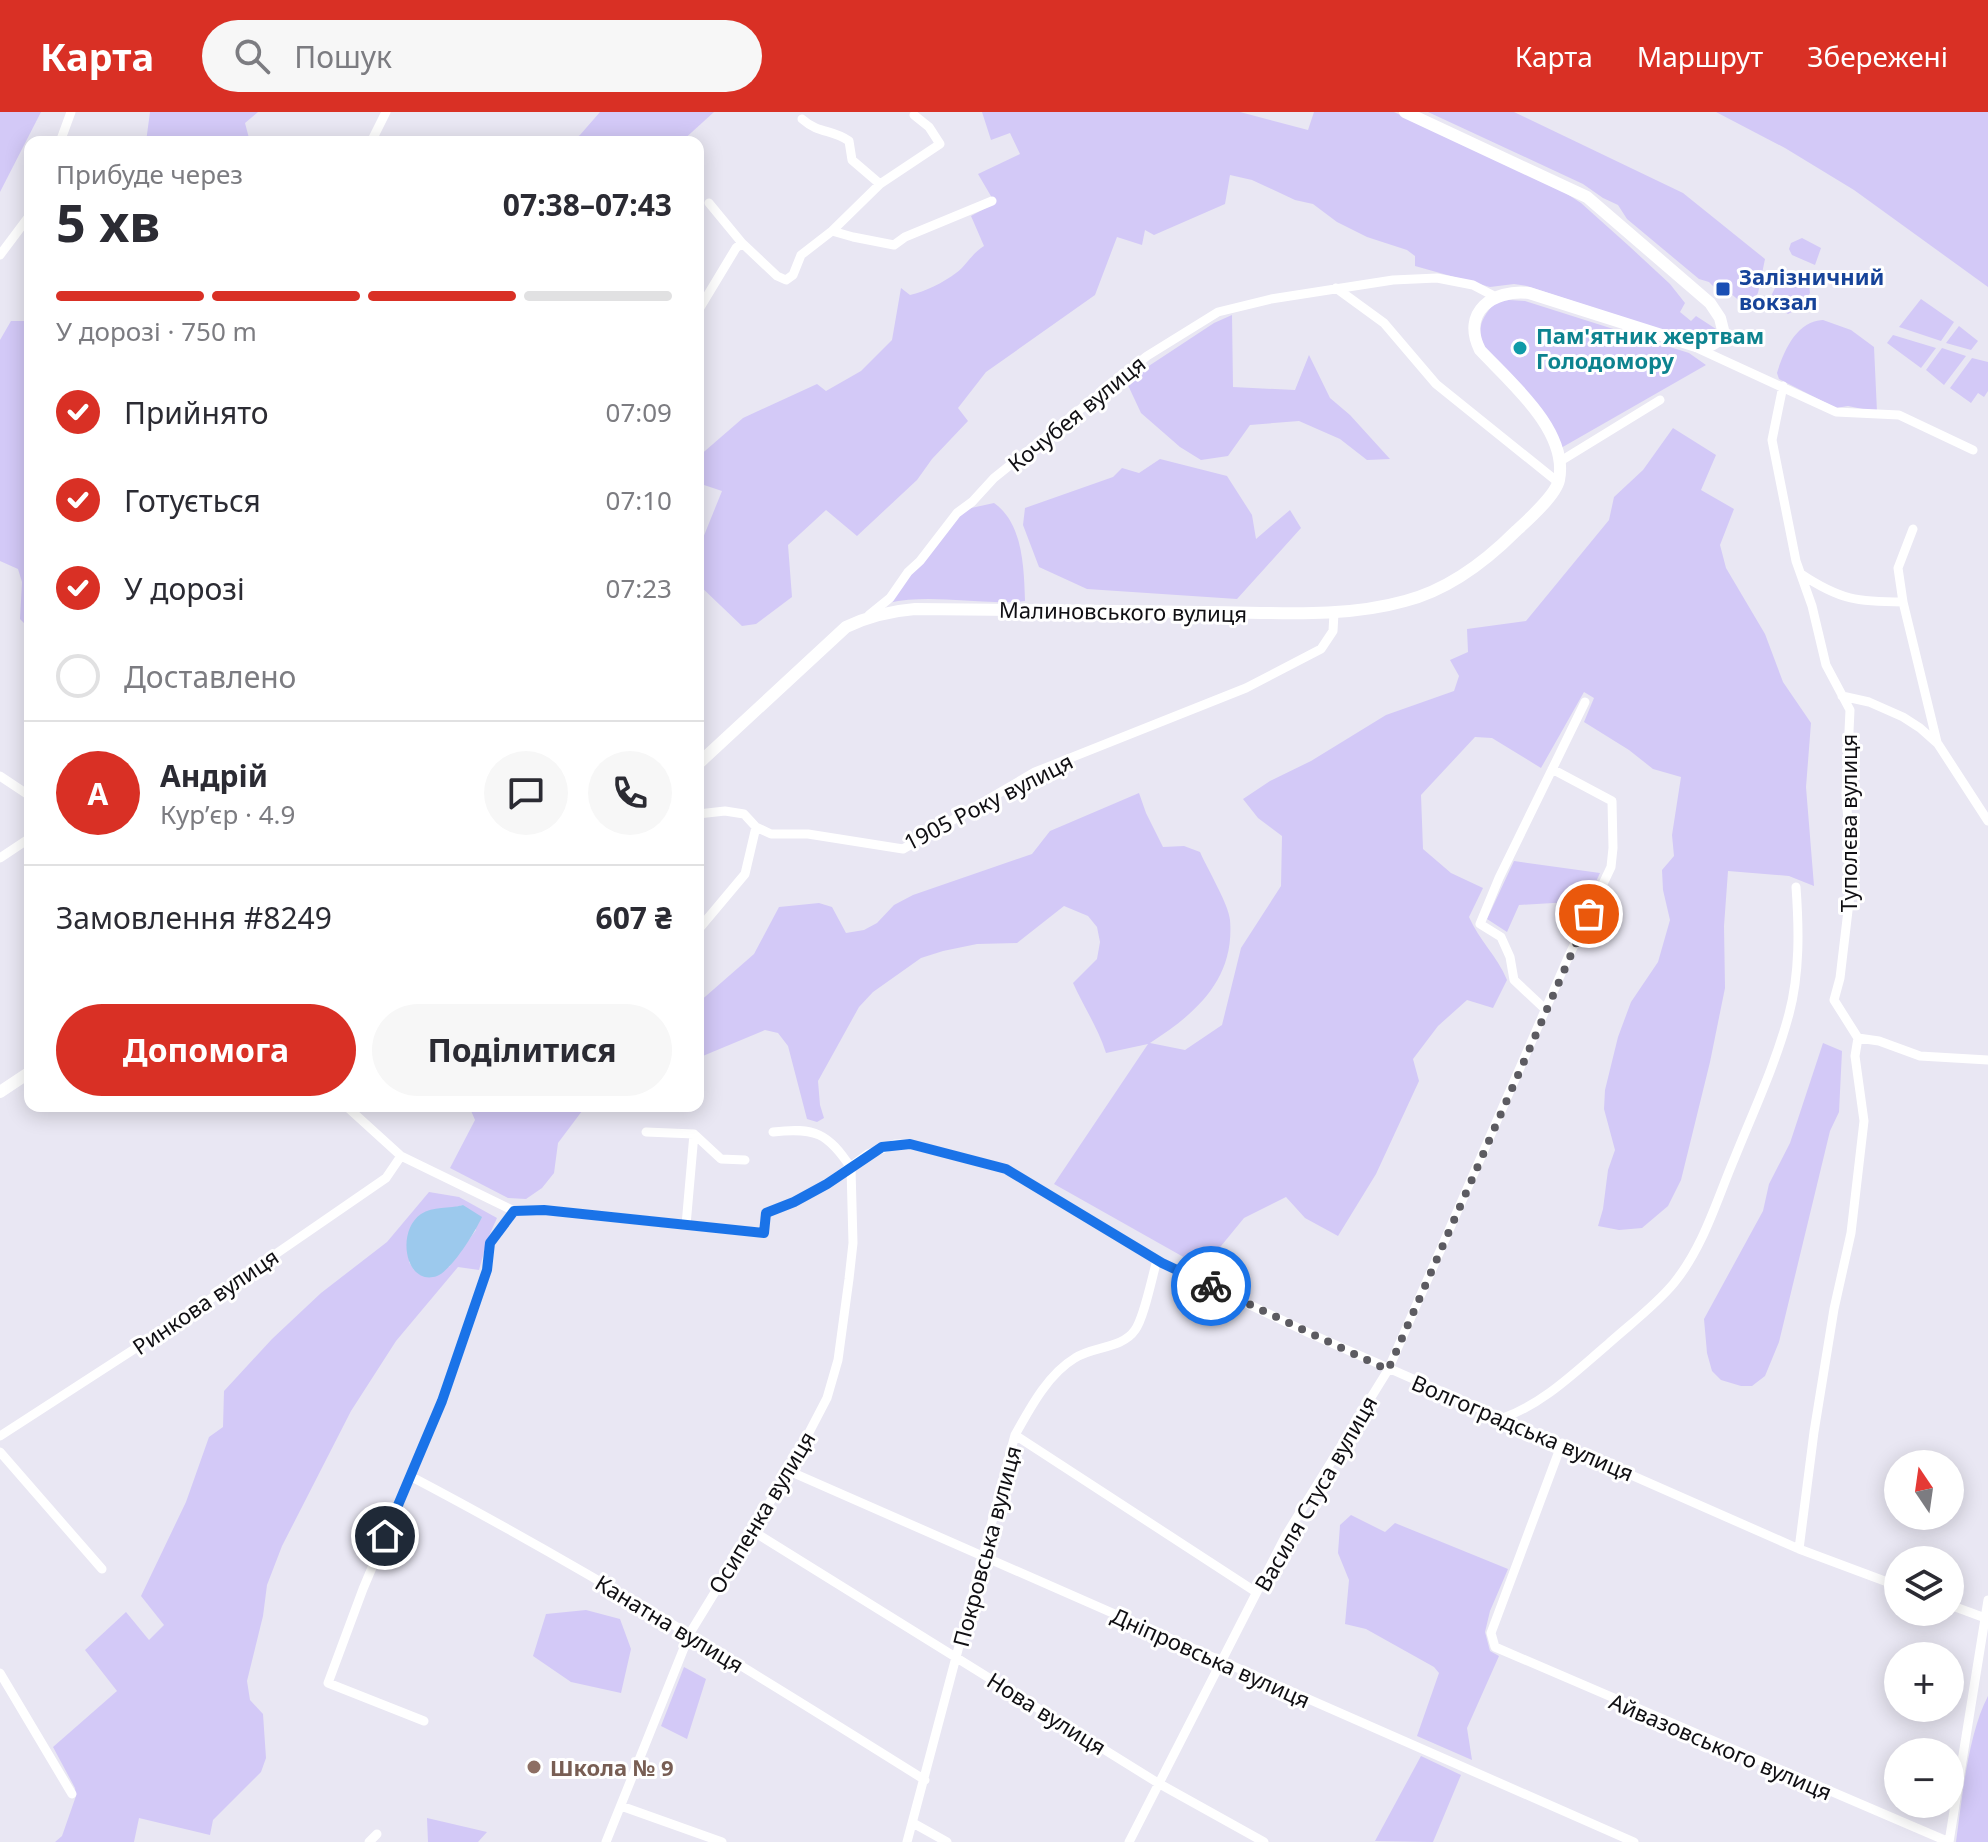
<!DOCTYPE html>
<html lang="uk">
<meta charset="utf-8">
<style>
body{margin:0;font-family:"Noto Sans",sans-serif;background:#f7f7f7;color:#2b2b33;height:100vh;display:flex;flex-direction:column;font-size:30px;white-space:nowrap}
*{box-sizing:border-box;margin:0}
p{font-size:26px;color:#7c7c81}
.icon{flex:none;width:44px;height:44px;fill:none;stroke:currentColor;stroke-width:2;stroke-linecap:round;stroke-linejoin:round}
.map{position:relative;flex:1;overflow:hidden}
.drawer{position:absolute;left:24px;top:24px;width:680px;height:976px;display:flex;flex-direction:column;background:#fff;border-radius:16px;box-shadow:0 4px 20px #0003}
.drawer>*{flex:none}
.needle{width:52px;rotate:347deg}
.buttons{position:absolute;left:1884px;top:1338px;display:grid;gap:16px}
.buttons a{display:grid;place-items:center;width:80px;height:80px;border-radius:50%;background:#fff;box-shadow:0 4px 20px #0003;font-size:40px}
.pin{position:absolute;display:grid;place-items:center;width:68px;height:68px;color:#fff;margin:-34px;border:4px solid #fff;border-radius:50%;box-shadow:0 2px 8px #0007}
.courier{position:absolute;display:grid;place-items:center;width:80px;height:80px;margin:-40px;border:6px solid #1a73e8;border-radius:50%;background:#fff;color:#222;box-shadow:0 2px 10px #0007}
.overview em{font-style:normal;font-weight:700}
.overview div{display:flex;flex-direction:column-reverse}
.overview{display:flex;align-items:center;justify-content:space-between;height:136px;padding:0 32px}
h1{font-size:52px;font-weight:700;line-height:60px}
.bar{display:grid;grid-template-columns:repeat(4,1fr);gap:12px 8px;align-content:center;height:96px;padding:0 32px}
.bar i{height:10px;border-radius:6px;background:#e1e1e2}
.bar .active{background:#d93025}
.bar p{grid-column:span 4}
.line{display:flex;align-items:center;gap:20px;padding:0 32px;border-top:2px solid #e1e1e2}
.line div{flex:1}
.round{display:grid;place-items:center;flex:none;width:84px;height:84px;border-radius:42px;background:#f7f7f7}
ol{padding:0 32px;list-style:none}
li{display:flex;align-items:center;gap:24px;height:88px}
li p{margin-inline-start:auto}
li .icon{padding:8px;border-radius:50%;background:#d93025;color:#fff;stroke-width:4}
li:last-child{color:#7c7c81}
li i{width:44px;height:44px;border:4px solid #e1e1e2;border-radius:50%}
.cta{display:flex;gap:16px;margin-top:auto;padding:16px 32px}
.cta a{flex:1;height:92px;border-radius:48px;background:#d93025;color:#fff;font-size:32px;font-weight:700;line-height:92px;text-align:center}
.cta a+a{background:#f7f7f7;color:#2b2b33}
header{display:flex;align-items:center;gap:48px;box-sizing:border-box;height:112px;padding:0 40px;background:#d93025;color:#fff}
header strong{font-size:38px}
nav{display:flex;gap:44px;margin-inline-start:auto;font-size:28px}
.search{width:560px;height:72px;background:#f7f7f7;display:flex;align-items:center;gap:20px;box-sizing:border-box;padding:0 28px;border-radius:44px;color:#7c7c81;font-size:30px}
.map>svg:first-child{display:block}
.green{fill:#d3c9f7;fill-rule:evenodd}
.water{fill:#9cc9ed}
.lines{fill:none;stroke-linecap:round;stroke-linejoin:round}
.minor{stroke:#fff;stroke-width:9}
.secondary{stroke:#fff;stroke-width:12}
.done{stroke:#5c5b61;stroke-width:8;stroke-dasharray:0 14.4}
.route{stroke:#1a73e8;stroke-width:10}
.transit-dot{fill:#1a4fb4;stroke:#fff;stroke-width:3}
.culture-dot{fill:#0f9aa8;stroke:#fff;stroke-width:3}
.education-dot{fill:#8d6e63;stroke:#fff;stroke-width:3}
.labels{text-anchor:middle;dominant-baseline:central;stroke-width:6;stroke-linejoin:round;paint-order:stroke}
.transit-label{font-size:22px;font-weight:bold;fill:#164399;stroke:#fff;text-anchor:start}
.culture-label{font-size:22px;font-weight:bold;fill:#0d838f;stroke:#fff;text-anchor:start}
.street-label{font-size:22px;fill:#100f13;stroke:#fff}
.education-label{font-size:22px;font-weight:bold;fill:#785e54;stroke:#fff;text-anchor:start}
</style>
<header>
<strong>Карта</strong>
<div class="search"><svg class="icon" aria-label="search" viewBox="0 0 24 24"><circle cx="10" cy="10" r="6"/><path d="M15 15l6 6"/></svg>Пошук</div>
<nav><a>Карта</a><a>Маршрут</a><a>Збережені</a></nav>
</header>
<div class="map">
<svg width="1988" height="1730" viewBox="0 0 1988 1730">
<rect width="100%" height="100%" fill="#e9e7f3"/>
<path class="green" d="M0,0H41L0,80Z
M150,0H258L245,11L250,30H146Z
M600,0H714L681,30H570L580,23Z
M982,0H1240L1308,18L1314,0H1394L1558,76L1581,91L1629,134L1670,172L1685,191L1680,200L1691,209L1696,204L1716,217L1711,227L1698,230L1527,174L1514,172L1490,175L1415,154V144L1407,138L1367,125L1337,110L1313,92L1295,88L1252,68L1230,63L1225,92L1154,123L1145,118L1142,133L1117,125L1095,183L986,260L958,296L968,309L932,347L917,368L857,424L826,398L788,433L792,485L756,512L742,514L698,472V426H703L722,379L698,371V345L743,306L817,272L826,279L861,259L892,228L901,176L910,183C925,180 944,170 956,161C967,153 972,141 984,134L971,104L995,91L978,62L1020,42L1010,21L991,28Z
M1428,0H1514L1683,81L1765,147L1758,181L1749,197L1729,180L1727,175H1714L1709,170L1699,167L1627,107L1618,93L1603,86L1583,72Z
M1716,0H1988V175L1854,78L1785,36Z
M1802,126L1821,136L1815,153L1792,143L1789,137L1791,131Z
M1794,163L1809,171L1810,181L1799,196L1788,202L1775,194L1771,184L1778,170Z
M1921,187L1954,210L1941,229L1899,215Z
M1509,188L1525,189L1689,241L1706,253L1561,336L1484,235C1476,214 1482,207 1495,190Z
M1232,203L1233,275L1295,278L1309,243L1330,286L1350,303L1390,347L1367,348L1340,327L1299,309L1250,313L1228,344L1201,348L1180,335L1141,301L1126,269L1214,211Z
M1823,208L1851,218L1874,235L1877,300L1848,294L1836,296L1779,267L1777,261C1784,238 1797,209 1823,208Z
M11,209H30V506L26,513L20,507L22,470L18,457L0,449V228Z
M1959,214L1978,229L1971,238L1946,231Z
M1893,223L1936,236L1921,256L1887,231Z
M1942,236L1966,244L1944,273L1926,258Z
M1972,246L1988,250V279L1984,285L1978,281L1971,291L1950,276Z
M1673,316L1716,343L1701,378L1734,397L1720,433L1726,456L1765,522L1783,570L1811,611L1806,675L1814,774L1789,764L1728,759L1724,814L1725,876L1710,950L1681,1068L1668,1094L1642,1116L1619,1118L1598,1114L1603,1097L1608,1058L1615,1038L1604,997L1605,978L1618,925L1631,890L1658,850L1670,808L1663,778L1662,758L1674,744L1672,723L1681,665L1653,657L1629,638L1584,610L1594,586L1584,580L1541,656L1492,626L1475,625L1421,683L1423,737L1451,761L1483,776L1469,805C1479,828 1497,844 1507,868L1493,896L1467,888L1438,914L1413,947L1419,969L1376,1062L1338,1124L1305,1106L1286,1085L1244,1106L1203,1156L1054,1072L1148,932L1106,941C1098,916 1084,895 1073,871L1097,847L1100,830L1097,815L1088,804L1064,794L1017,831L977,832L943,839L921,846L873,880L859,895L818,969L820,993L824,1006L817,1010L807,1007L788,934L778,921L765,918L698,946V891L754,842L779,795L819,791L832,795L846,821L864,818L877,811L894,793L913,783L1032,742L1050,719L1139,681L1146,701L1163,735L1184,734L1200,740C1207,756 1229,793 1230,808C1235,868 1195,902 1150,931L1185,938L1222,913L1241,836L1281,774L1282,724L1258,706L1243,687L1270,669L1311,649L1386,603L1454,579L1459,564L1450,548L1468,540L1467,517L1526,509L1609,408L1614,385L1643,358Z
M1160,347L1227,364L1252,403L1256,427L1290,398L1301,416L1237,487L1087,477L1039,455L1023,413L1025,396L1113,365L1122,356L1139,361Z
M994,391C1023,411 1024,456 1025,489C979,494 934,481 888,491L962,398Z
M1514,749L1600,761L1587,789L1519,793L1507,820L1487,807Z
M1823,931L1842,939L1839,1000L1830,1019L1779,1230L1765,1264L1752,1274H1741L1721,1268L1712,1259L1707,1241L1704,1207L1763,1099L1769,1072L1790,1031Z
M469,994H591L582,999L558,1031L554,1061L542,1076L526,1087L508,1086L450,1056L475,1008Z
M429,1080L459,1085L497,1106L488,1126L479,1158L458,1155L396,1229L351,1299L282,1434L267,1473L263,1504L247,1569L250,1588L263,1602L266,1646L261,1660L213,1708L210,1723L139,1706L134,1730H55L62,1724L76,1684L75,1676L53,1635L117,1579L85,1538L126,1500L149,1528L164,1513L141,1484L186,1390L209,1325L223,1315L224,1279L272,1227L321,1181L387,1130ZM463,1093L476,1118L449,1155L414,1158L409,1150L452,1096Z
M1351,1403L1385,1420L1395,1411L1508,1457L1490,1499L1485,1520L1490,1539L1499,1544L1467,1616L1472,1648L1417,1624L1439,1561L1434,1555L1366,1517L1345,1512L1349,1468L1338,1441L1340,1413Z
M586,1498L620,1507L631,1537L621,1581L571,1570L533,1544L546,1502Z
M684,1555L706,1567L687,1627L661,1614Z
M1988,1584V1730H1956C1962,1687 1968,1622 1988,1584Z
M1421,1644L1461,1663L1433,1730L1375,1729Z
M427,1706L487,1720L478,1730H428Z"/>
<path class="water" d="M463,1093L482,1105C475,1120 452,1158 437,1164C406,1175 395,1120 421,1102C433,1094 449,1097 463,1093Z"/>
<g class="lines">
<path class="minor" d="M802,7C819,22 832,17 849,29L852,48L880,72
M60,30L71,0
M371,30L386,0
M832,119L853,125L894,133L905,125L992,89
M742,131L777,164L786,168L793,163L801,143L832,119L880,72L940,32L929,15L914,3
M0,143L30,103
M1336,176L1384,211L1436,272L1559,371
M698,199L736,136L742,131L709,91
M1697,236L1836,300L1899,303L1973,338
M1783,274L1772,328L1796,449L1812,494L1826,553L1850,598L1846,683L1852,765L1840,866L1834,888L1858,926L1855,944L1864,1009L1851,1121L1834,1197L1814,1320L1799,1437
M1559,350L1660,288
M1801,462C1840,488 1858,490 1903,490L1898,456L1913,417
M1903,490L1937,630
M869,503L890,486L908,460L920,449L957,401L972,390L994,366L1147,244L1218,200L1271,187L1393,168L1437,166L1473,173L1494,184
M1842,584L1869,590L1903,605L1920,616L1938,632L1988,709
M0,664L30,684
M698,702L725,699L744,702L756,715L771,722H808L903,737L1035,660L1246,576L1321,537L1333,519L1334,501
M0,746L30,726
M698,818L745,762L756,715
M1546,898L1514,868L1510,845L1501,825L1480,812L1499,766L1585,590
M1858,926L1879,929L1920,944L1988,948
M346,994L401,1044L514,1099L544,1098L764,1121L766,1101L794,1090L827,1072L868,1042L895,1032H910L1006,1057L1162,1151L1311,1222L1799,1437L1898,1474
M646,1020L694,1022L721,1047L745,1048
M773,1020C815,1015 828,1021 851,1056
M686,1113L694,1022
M1503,1306C1544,1291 1574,1261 1607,1233C1629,1213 1655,1194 1674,1171C1704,1134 1717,1087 1735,1045C1754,998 1776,951 1789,902C1800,861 1799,816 1796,775
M1015,1323L1256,1480
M0,1324L190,1201L386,1066L401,1044
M1562,1331L1491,1521L1495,1535L1949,1730
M0,1340L102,1457
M789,1359L1634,1730
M410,1364C587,1457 756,1562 925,1668
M751,1418L1158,1671L1264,1730
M1950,1493L1988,1507
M0,1561L72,1682
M424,1609L328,1571L363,1477L442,1289L487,1158L490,1131L514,1099
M621,1694L722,1730
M913,1711L947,1730
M369,1730L377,1722
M606,1730L690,1521L789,1359L827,1286L838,1248L849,1167L853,1131L851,1056
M907,1730L1015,1323C1030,1296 1048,1262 1075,1246C1093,1234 1122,1237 1135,1218C1144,1206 1152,1165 1157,1148
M1129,1730L1286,1423L1388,1258L1567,848L1611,755L1613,736L1612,689L1552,657
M1949,1730L1988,1488"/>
<path class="secondary" d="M698,652L846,515C869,504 890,499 915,497C1012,498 1109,499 1206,500C1272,500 1341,507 1405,489C1448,478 1485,450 1516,419C1528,408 1556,383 1559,368C1569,319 1510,270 1480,238C1461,200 1493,177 1529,181L1696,234C1710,236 1716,232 1724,222L1720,206L1710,191L1587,85L1405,0
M0,980L30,960"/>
</g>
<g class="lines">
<path class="done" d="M1211,1174L1388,1258L1589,802"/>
<path class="route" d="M385,1424L442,1289L487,1158L490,1131L514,1099L544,1098L764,1121L766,1101L794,1090L827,1072L882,1035L910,1032L1006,1057L1162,1151L1211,1174"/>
</g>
<rect class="transit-dot" x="1715" y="169" width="16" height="16" rx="4"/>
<circle class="culture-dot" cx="1520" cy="236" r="8"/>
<circle class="education-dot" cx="534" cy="1655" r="8"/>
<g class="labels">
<g class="transit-label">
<text x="1739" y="164">Залізничний<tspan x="1739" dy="25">вокзал</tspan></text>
</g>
<g class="culture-label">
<text x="1536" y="223">Пам'ятник жертвам<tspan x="1536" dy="25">Голодомору</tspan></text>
</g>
<g class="street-label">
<text transform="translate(1076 301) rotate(-39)">Кочубея вулиця</text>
<text transform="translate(1123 499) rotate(1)">Малиновського вулиця</text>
<text transform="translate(988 689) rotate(-27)">1905 Року вулиця</text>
<text transform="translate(1848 711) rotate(-90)">Туполєва вулиця</text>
<text transform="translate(205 1189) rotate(-34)">Ринкова вулиця</text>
<text transform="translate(1523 1315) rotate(23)">Волгоградська вулиця</text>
<text transform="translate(1315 1381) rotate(-60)">Василя Стуса вулиця</text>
<text transform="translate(761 1400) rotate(-59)">Осипенка вулиця</text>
<text transform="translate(986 1434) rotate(-75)">Покровська вулиця</text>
<text transform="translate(670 1511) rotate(31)">Канатна вулиця</text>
<text transform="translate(1211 1545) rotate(24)">Дніпровська вулиця</text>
<text transform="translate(1047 1601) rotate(32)">Нова вулиця</text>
<text transform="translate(1721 1634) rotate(23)">Айвазовського вулиця</text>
</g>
<g class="education-label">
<text x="550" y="1655">Школа № 9</text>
</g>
</g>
</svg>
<div class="buttons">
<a><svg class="needle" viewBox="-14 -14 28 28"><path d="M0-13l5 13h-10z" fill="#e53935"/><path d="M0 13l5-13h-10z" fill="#7c7c81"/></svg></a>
<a><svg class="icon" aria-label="layers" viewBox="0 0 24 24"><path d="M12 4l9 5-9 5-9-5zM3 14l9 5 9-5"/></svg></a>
<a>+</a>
<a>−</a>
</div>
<div class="pin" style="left:1589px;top:802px;background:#ea580c"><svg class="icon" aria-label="bag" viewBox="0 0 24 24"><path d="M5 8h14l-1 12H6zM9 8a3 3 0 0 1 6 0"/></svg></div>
<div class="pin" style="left:385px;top:1424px;background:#1f2937"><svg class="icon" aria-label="home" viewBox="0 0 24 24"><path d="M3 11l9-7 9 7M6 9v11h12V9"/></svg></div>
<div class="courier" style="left:1211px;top:1174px"><svg class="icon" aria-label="bike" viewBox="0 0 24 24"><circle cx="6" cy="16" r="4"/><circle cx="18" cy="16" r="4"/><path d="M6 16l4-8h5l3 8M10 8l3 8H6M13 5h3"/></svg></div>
<section class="drawer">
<div class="overview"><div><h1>5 хв</h1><p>Прибуде через</p></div><em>07:38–07:43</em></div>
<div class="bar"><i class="active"></i><i class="active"></i><i class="active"></i><i></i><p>У дорозі · 750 m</p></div>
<ol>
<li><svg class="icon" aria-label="check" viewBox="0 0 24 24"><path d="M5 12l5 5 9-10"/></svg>Прийнято<p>07:09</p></li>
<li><svg class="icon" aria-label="check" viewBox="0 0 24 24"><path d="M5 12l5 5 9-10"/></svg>Готується<p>07:10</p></li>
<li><svg class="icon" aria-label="check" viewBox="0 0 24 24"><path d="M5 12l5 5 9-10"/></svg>У дорозі<p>07:23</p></li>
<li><i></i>Доставлено</li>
</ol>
<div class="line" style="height:144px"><b class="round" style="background:#d93025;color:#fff">А</b><div><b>Андрій</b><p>Кур’єр · 4.9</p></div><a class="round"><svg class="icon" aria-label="chat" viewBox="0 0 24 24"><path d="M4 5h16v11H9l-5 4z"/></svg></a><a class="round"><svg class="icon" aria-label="phone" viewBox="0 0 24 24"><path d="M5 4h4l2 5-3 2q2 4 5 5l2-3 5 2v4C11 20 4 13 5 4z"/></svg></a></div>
<div class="line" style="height:104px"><div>Замовлення #8249</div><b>607 ₴</b></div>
<div class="cta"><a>Допомога</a><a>Поділитися</a></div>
</section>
</div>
